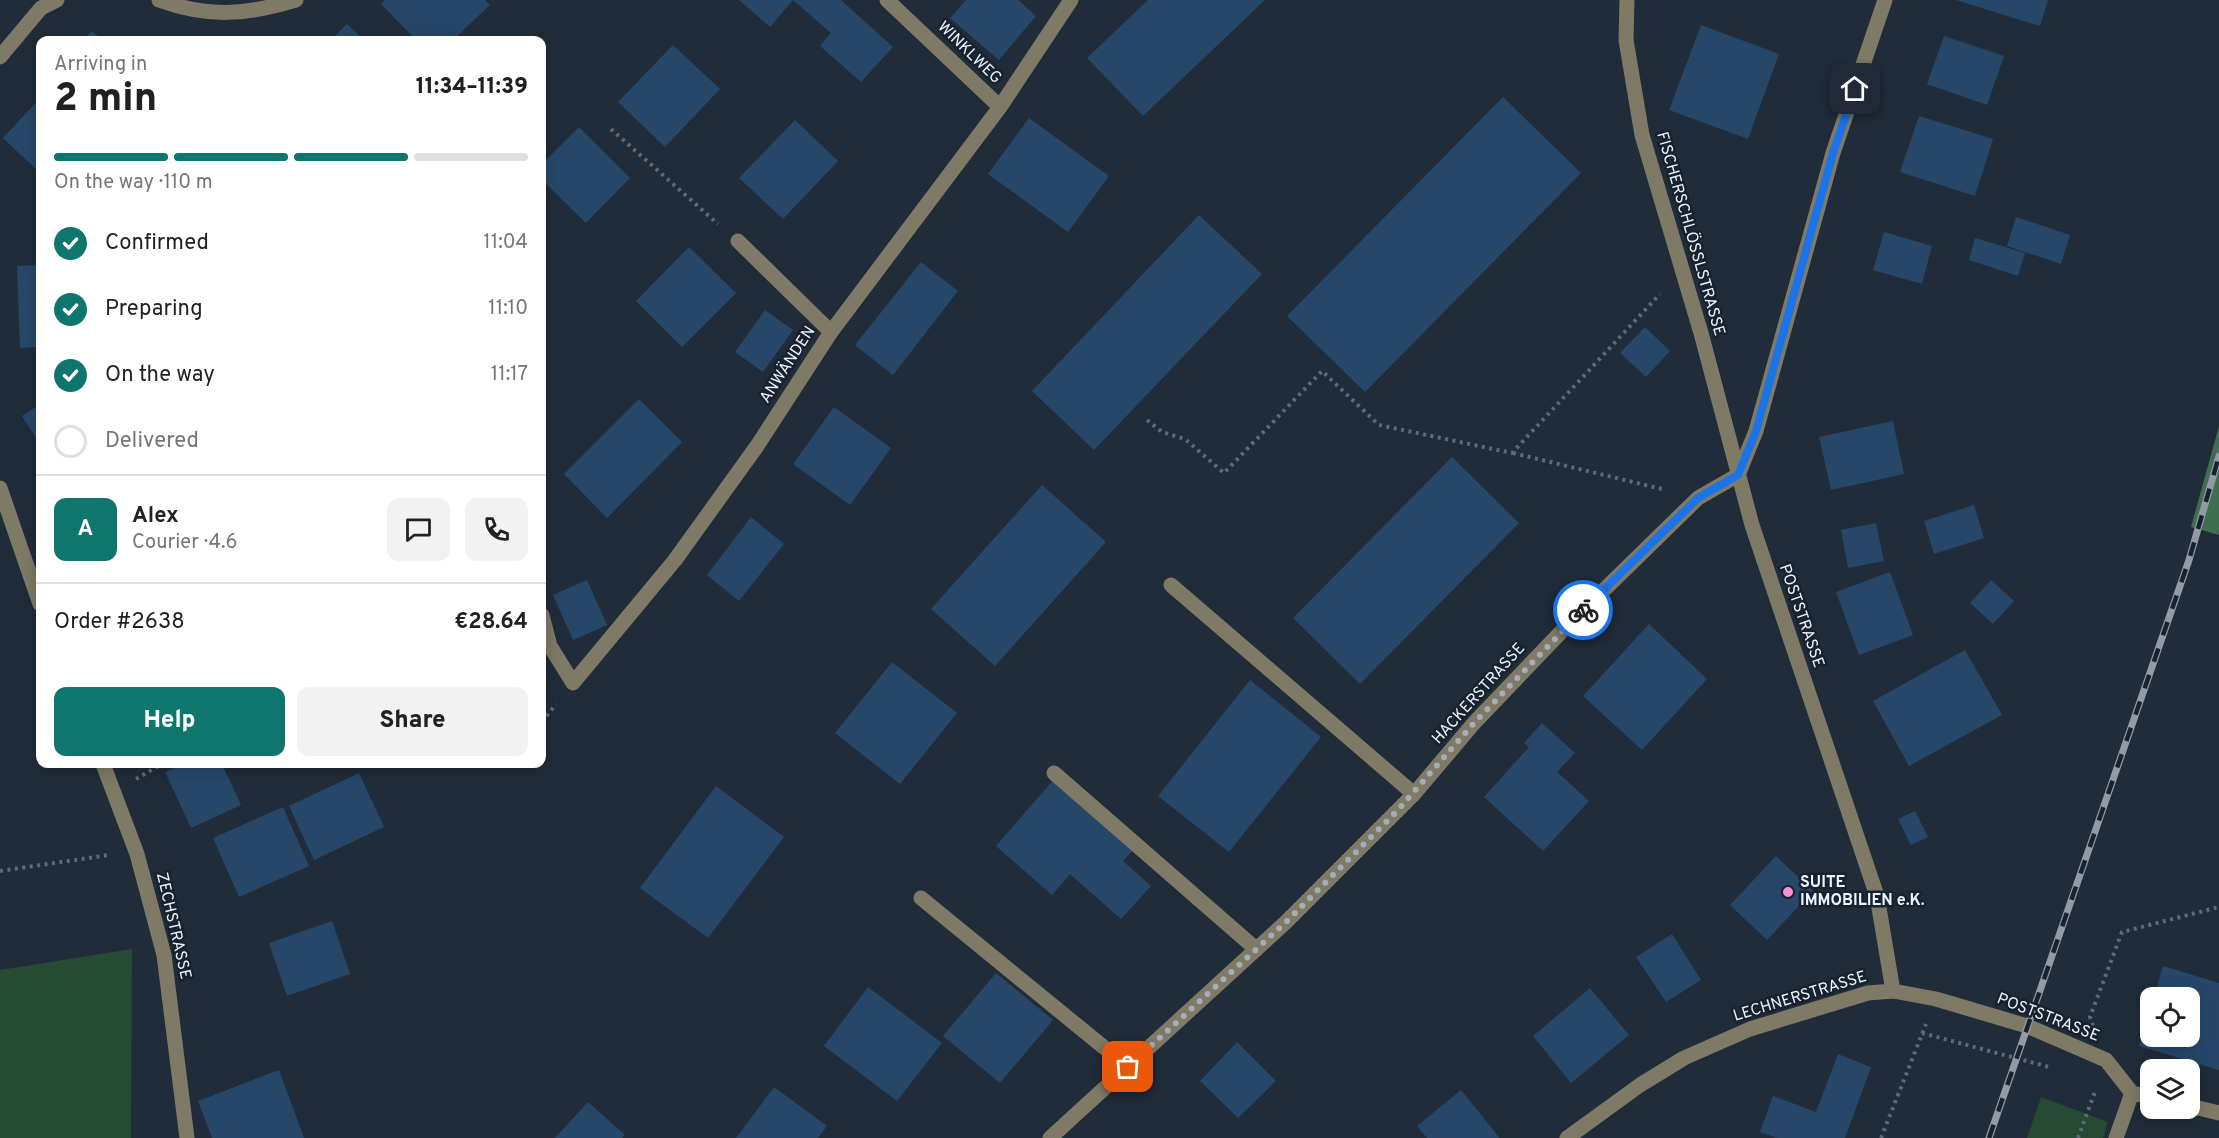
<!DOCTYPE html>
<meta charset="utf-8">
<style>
body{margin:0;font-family:Overpass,sans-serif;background:#f2f2f2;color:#202124;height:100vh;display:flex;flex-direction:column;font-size:22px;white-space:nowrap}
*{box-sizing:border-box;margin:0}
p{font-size:20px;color:#757577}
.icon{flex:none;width:33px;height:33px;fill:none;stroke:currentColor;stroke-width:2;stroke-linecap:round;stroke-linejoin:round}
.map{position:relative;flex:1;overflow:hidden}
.side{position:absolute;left:36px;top:36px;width:510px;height:732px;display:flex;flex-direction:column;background:#fff;border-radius:12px;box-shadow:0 3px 15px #0003}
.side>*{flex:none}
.buttons{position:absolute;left:2140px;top:987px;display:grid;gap:12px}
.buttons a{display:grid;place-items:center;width:60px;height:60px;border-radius:12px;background:#fff;box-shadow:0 3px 15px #0003;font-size:30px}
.pin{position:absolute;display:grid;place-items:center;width:51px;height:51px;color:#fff;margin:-26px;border-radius:12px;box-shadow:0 3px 9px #0006}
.courier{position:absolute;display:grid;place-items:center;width:60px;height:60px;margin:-30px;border:4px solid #1a73e8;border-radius:50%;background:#fff;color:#222;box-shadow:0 2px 8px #0007}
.headline em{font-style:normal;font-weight:800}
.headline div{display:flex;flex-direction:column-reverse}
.headline{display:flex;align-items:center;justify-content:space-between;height:102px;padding:0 18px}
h1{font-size:39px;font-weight:800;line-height:45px}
.bar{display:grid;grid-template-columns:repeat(4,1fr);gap:9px 6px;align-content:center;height:72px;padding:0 18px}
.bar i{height:8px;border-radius:4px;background:#e0e0e0}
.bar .active{background:#0f766e}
.bar p{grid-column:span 4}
.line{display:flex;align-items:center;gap:15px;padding:0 18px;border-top:2px solid #e0e0e0}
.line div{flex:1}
.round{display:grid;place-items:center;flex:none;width:63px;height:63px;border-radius:12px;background:#f2f2f2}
ol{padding:0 18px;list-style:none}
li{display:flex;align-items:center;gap:18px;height:66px}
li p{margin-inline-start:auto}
li .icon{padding:6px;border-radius:50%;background:#0f766e;color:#fff;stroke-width:4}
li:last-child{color:#757577}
li i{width:33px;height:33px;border:3px solid #e0e0e0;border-radius:50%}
.cta{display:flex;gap:12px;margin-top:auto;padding:12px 18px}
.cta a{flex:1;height:69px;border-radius:12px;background:#0f766e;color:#fff;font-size:24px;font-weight:800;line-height:69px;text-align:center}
.cta a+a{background:#f2f2f2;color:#202124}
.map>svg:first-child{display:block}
.green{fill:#264a33}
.forest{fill:#416e51}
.building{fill:#274769}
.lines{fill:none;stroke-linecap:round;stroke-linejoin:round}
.path{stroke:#5f6a75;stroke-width:4;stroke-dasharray:3 4.5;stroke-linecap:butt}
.minor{stroke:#7f7a66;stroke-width:15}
.rail-casing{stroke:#919aa5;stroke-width:7}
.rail{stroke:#17222e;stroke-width:4.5;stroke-dasharray:14;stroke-linecap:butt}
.done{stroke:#a5aeb8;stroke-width:6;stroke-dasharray:0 10.8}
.route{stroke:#1a73e8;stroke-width:8}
.poi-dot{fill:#f690d1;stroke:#17222e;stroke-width:2}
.labels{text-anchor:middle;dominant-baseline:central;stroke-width:5;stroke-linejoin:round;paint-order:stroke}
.street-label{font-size:16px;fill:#edf4fd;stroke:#17222e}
.poi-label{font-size:16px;font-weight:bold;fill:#edf4fd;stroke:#17222e;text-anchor:start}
</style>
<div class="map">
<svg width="2219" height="1138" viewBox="0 0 2219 1138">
<rect width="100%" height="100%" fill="#202c39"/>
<path class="green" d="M132,949L131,1138H0V970Z
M2041,1097L2108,1122L2103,1138H2027Z"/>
<path class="forest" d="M2219,426V535L2191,527Z"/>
<path class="building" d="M385,0H485L490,5L453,40H416L381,4Z
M739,0H841L893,47L861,82L820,46L831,33L793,0L770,27Z
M966,0H1018L1036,16L999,60L950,18Z
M1148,0H1265L1143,116L1087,58Z
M1956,0H2048L2040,26Z
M347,24L364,40H331Z
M1701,25L1779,54L1748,139L1669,110Z
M92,31L103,40H83Z
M1944,36L2004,56L1987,105L1927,84Z
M673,45L720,89L665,147L618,102Z
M1503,97L1581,173L1365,392L1287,316Z
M40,98V173L3,138Z
M1919,116L1993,139L1975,196L1900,172Z
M1029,118L1109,176L1068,232L988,174Z
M795,120L838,161L783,219L739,178Z
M579,127L630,178L586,223L542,180V164Z
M1199,215L1262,274L1094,450L1032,391Z
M2016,217L2070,235L2061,264L2007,246Z
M1884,232L1932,246L1922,284L1873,270Z
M1975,238L2025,253L2018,276L1969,260Z
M689,247L736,293L682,347L636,301Z
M921,262L958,291L893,375L855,345Z
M40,265V347L20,348L17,266Z
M765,310L793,330L763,372L735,352Z
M1645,327L1670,351L1646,377L1620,353Z
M639,399L682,442L607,518L564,474Z
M40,404V444L22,416Z
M834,407L891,448L850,505L793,464Z
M1893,421L1904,474L1831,490L1819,437Z
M1452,457L1519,523L1360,684L1293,618Z
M1042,485L1106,542L995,666L931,609Z
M1974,505L1984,538L1934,554L1924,521Z
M751,517L784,544L739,601L707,575Z
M1876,523L1884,561L1848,568L1841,530Z
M1890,572L1913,635L1859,655L1836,592Z
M587,580L607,625L573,640L553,595Z
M1991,580L2014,601L1993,624L1970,603Z
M1649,624L1707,679L1642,750L1583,696Z
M1965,650L2002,715L1909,766L1873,701Z
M892,662L957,713L900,784L835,733Z
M1250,680L1321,737L1229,852L1158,796Z
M1542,723L1575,753L1557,772L1589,801L1543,851L1484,797L1529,747L1524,743Z
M183,764H222L241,805L191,828L165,772Z
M359,773L384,827L314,860L289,806Z
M1056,777L1136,847L1123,861L1151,886L1121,919L1070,874L1052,895L996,846Z
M716,786L784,837L708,938L640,888Z
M283,807L309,866L239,897L213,838Z
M1915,811L1928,837L1911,845L1898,819Z
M1776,856L1813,891L1767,940L1730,905Z
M332,921L350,974L287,996L269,943Z
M1672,934L1701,980L1666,1002L1636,957Z
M2163,966L2219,983V1070L2139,1046L2150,1009L2151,1036H2190V998H2154Z
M996,973L1053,1020L1000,1083L943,1036Z
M868,987L942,1043L897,1101L824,1046Z
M1590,988L1629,1035L1571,1083L1533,1036Z
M1237,1042L1276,1081L1238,1118L1200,1081Z
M1838,1054L1871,1067L1845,1138H1777L1760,1132L1773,1096L1816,1112Z
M279,1070L304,1138H212L198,1101Z
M774,1087L827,1126L818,1138H736Z
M1461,1090L1499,1137L1498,1138H1427L1417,1126Z
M588,1102L625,1135L622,1138H555Z"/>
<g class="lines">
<path class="path" d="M611,129L718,224
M1147,420L1162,432L1185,439L1224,473L1322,371L1379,425L1512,453L1660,294
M1513,453L1666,490
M542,722L556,704
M437,764H441
M136,779L162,764
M0,871L109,855
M2093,1026L2090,1017L2122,932L2219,907
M1922,1033L2049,1067
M1881,1138L1926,1024
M2078,1138L2096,1089"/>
<path class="minor" d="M159,0C208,18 246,15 296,0
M887,0L1000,107
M1627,0L1626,40L1642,135L1701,333L1752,525L1877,896L1893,991
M0,57L41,8L57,0
M738,241L831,332
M1738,475L1756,431L1833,153L1885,0
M0,488L40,604
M1171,585L1414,794
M542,615L550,646L573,683L675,560L757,446L831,332L1000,107L1071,0
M103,764L137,854L164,955L187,1138
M1054,773L1256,949
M921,898L1128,1067
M2132,1093L2151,1097
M2190,1106L2219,1113
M1050,1138L1286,922L1414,794L1474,723L1561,632L1698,498L1738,475
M1567,1138L1640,1085L1684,1058L1750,1029L1868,993L1893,991L1936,999L2027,1026L2106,1060L2132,1093
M2116,1138L2132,1093"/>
<defs>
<path id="rail" d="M1989,1138L2189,560L2219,456"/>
</defs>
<use href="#rail" class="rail-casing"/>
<use href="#rail" class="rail"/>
</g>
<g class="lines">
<path class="done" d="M1128,1067L1286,922L1398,810L1474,723L1583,610"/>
<path class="route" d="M1583,610L1698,498L1738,475L1756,431L1833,153L1855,89"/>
</g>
<circle class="poi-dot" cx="1788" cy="892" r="6"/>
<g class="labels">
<g class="street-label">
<text transform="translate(969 53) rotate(44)">WINKLWEG</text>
<text transform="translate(1690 234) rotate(74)">FISCHERSCHLÖSSLSTRASSE</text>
<text transform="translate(788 365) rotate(-57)">ANWÄNDEN</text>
<text transform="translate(1801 616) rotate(71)">POSTSTRASSE</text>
<text transform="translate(1479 694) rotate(-48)">HACKERSTRASSE</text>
<text transform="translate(173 926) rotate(77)">ZECHSTRASSE</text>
<text transform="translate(1800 997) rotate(-17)">LECHNERSTRASSE</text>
<text transform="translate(2048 1018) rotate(21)">POSTSTRASSE</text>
</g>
<g class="poi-label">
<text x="1800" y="883">SUITE<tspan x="1800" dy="18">IMMOBILIEN e.K.</tspan></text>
</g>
</g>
</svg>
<div class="buttons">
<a><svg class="icon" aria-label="locate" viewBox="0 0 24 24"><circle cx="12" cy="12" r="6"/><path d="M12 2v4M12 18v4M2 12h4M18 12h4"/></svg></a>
<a><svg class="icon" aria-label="layers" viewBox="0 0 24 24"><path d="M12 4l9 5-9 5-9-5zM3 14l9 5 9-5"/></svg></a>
</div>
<div class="pin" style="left:1128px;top:1067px;background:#ea580c"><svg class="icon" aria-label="bag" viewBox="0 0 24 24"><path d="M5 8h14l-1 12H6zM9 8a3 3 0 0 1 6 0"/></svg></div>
<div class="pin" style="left:1855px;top:89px;background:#1f2937"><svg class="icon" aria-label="home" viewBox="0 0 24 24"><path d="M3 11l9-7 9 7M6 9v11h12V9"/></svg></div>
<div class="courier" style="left:1583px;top:610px"><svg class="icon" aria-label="bike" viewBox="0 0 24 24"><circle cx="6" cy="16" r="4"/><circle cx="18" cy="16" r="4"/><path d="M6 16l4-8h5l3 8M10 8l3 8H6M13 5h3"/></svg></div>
<section class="side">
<div class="headline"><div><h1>2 min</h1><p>Arriving in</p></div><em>11:34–11:39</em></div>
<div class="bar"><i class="active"></i><i class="active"></i><i class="active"></i><i></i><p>On the way · 110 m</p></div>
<ol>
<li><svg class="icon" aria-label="check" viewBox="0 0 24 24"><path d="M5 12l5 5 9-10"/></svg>Confirmed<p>11:04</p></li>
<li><svg class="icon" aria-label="check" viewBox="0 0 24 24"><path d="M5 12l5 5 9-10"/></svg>Preparing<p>11:10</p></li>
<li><svg class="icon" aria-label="check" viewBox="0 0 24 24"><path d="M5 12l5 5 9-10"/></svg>On the way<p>11:17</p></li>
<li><i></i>Delivered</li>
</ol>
<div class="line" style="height:108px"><b class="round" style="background:#0f766e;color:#fff">A</b><div><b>Alex</b><p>Courier · 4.6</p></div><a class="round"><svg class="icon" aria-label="chat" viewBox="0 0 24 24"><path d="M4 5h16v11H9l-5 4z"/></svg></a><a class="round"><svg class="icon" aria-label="phone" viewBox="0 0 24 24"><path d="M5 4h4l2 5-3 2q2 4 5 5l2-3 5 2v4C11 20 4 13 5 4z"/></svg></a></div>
<div class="line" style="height:78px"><div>Order #2638</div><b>€28.64</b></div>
<div class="cta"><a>Help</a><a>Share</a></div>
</section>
</div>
